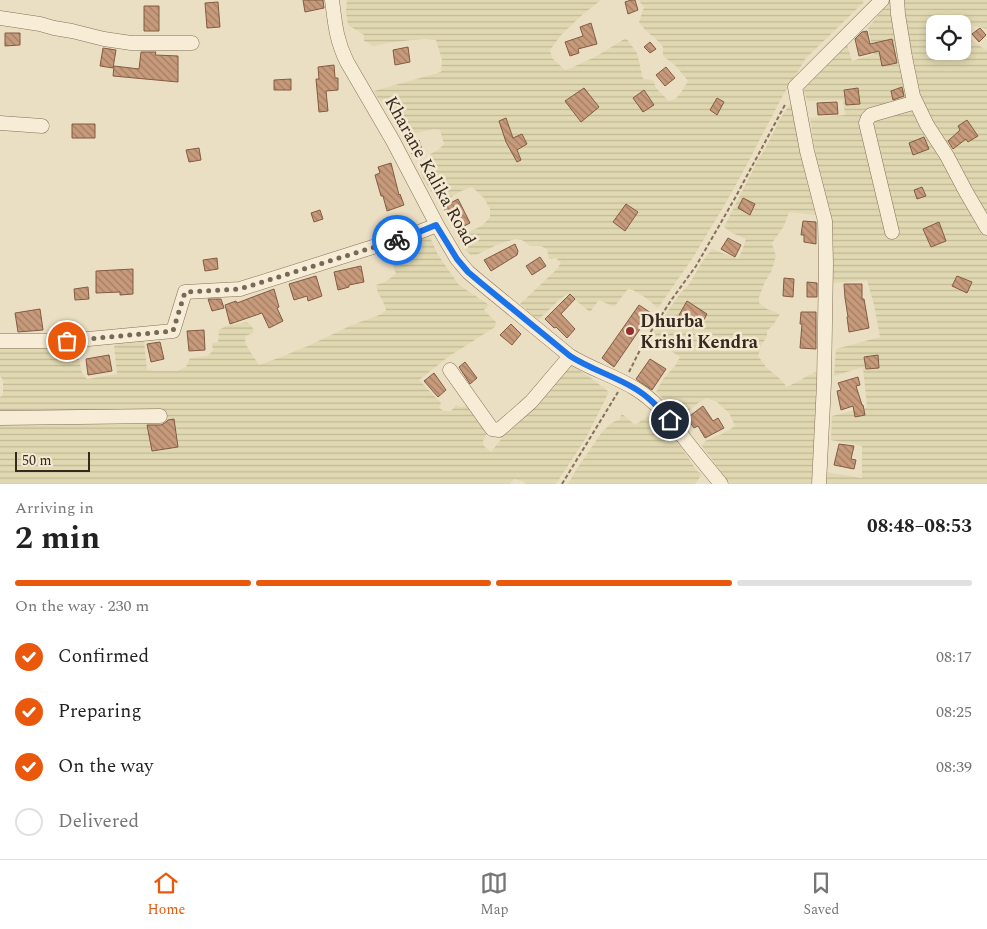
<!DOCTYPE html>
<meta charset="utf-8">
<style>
body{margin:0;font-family:Spectral,serif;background:#f2f2f2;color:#222;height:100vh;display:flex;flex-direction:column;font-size:19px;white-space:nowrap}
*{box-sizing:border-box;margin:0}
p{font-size:16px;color:#767676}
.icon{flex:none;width:28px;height:28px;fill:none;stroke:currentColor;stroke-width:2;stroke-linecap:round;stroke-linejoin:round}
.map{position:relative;height:484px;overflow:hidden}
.details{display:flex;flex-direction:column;background:#fff;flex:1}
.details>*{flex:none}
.controls{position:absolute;left:926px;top:15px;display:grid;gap:10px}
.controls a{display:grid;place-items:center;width:45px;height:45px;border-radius:10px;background:#fff;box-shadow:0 2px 8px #0003;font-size:25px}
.scale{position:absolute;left:15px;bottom:12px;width:75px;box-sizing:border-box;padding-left:5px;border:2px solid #35291e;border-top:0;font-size:14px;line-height:18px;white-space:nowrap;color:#35291e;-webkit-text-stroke:4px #f3e9d2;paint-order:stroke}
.pin{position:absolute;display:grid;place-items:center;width:42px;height:42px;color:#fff;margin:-21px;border:2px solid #fff;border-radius:50%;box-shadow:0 1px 5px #0007}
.courier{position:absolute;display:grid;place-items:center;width:50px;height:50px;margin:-25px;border:4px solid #1a73e8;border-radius:50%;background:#fff;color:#222;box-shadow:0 1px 6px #0007}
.head em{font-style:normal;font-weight:700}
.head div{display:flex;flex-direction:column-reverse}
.head{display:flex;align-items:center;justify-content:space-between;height:85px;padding:0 15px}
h1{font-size:32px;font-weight:700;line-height:38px}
.bar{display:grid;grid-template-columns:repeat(4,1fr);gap:8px 5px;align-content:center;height:60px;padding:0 15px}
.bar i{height:6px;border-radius:4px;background:#e0e0e0}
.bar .active{background:#ea580c}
.bar p{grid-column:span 4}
ol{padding:0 15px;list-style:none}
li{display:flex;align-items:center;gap:15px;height:55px}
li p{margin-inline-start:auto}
li .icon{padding:5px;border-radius:50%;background:#ea580c;color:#fff;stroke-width:4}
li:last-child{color:#767676}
li i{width:28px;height:28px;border:2px solid #e0e0e0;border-radius:50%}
.tabs{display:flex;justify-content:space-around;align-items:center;height:70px;border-top:1px solid #e0e0e0;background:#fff;font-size:14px;color:#767676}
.tabs a{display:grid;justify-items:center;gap:2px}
.tabs .active{color:#ea580c}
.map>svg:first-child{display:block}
.farmland{fill:url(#farmland-rules)}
.building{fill:url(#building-back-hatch);stroke:#825b42}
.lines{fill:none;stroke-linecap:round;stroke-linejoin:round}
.minor-casing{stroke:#84705b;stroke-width:15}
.path{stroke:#84705b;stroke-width:2;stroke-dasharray:4 2.5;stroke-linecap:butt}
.minor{stroke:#f7ecd5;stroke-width:14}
.done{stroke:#756958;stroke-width:5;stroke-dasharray:0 9}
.route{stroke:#1a73e8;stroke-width:6}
.poi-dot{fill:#902e30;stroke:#f3e9d2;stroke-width:2}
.labels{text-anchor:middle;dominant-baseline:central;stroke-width:5;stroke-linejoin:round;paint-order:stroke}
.street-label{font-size:18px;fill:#35291e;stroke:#f3e9d2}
.poi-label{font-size:18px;font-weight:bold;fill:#35291e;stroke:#f3e9d2;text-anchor:start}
</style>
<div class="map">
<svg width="987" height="484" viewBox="0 0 987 484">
<defs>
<pattern id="farmland-rules" width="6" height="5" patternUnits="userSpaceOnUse" patternTransform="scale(1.25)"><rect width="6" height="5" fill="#e0d8b1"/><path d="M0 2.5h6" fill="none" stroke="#c1b998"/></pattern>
<pattern id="building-back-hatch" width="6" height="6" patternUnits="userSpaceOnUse" patternTransform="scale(1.25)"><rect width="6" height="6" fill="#c79a7b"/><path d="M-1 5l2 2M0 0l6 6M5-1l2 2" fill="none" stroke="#a27e64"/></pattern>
</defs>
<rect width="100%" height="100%" fill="#ebdfc3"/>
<path class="farmland" d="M347,0H601L583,14L561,35L550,50L552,58L565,70L573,67L595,57L626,38L637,53L643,79L653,80L656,88L669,101L675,99L680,94L688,81L675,65L663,56V47L657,40L645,30L639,22L644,7L638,0H862L864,2L806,58L782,97L743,172L721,211L692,259L658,308L646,298L633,290L628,289L614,307L599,300L590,312L568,294L560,299L538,320L520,304L555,271L561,263L556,258L549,259L547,249L541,246H530L522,240L515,239L499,244L476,255H471L464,249L456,234L470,231L482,226L490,217V209L484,198L472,187L461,191L450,198L435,197L422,177L421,171L432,165L430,154L438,150L444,144L440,130L434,129L405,136L400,122L394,114L377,97L374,91L441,72L442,60L436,40L425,39L412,40L387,43L374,46L364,41V35L348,25L346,12Z
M890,0H987V29L937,16L948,24H935V51H962L963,34L987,51V484H826L825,472L862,478V446L831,440L832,416L867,407L863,367L834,376L836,349L880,337L874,305L867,280L833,283V243L830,213L817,165L810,118L845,115L843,100L807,101L802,85L846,41L852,61L874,54L868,28Z
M794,101L816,215L789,212L784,226L772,243L776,256L772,270L764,284L759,297V303L767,309L780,314L773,325L767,331V336L761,346L758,356L766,367L779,378L787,387L815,372L821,375L812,484H730L702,446L705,441L722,434L735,426L729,413L717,402L707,398L698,403L681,417L656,392L663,379L675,366L680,357L668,349L650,341L655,330L679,295L690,283L702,262L712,249L738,259L742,251L746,239L732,233L724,227L759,158L765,149L780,119L788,107Z
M429,235L438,255L459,285L489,305L484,310L496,322L495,327L448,357L419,380L441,403L439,408L444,411H451L456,405L461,407L468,404L487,433L483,441L484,446L491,452L510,428L569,364L591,378L609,392L586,438L556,484H526L522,481L514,479L510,484H0V397L3,395V380L0,376V345L80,344L79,359L82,373L87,379L117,374L114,347L116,342L133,340L144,341L147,370L156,371H177L186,367L190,358L207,356L213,351L212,343L218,342L219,330L226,326L247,322L252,326L254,332L246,336L245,342L249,350L259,365L281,357L310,345L352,325L382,314L386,310L383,301L378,293L376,285L385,282L396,274L391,259L389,250L395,247L404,245L424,236Z
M622,414L635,425L647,417L654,416L679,444L697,471L702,474L695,484H568L576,470L602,432L608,426L613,422L619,420Z"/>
<path class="building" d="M303,0H323L324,8L305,12Z
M631,0H635L638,10L628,14L625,2Z
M218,2L220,27L207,28L205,3Z
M144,6H159V31H144Z
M591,23L597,44L578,49L579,53L570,56L565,42L583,36L580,27Z
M980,28L986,35L979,42L972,34Z
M867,31L870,44L892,39L897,63L882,66L879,51L859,56L855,39L862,32Z
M5,33H20V45L5,46Z
M650,42L656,49L650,53L644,47Z
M408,47L410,62L395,65L393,50Z
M103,48L116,50L113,68L100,66Z
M141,52H156L155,55L178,56V82L113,76L114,66L139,69Z
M334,65L335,78H338V90L326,91L328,111L319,112L316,79H319L318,67Z
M666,67L675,78L665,86L656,75Z
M291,79V90H274V80Z
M902,87L904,96L893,100L891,91Z
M584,88L599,107L581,122L565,101Z
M858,88L860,104L846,105L844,90Z
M644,90L654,105L643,112L633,98Z
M717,98L724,102L717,115L710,110Z
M837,102L838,114L818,115L817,103Z
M506,118L513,138L522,134L527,144L517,150L521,160L517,162L506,142L499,121Z
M967,120L978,136L968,142L966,139L953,149L948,141L960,130L958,126Z
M72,124H95V138H72Z
M924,137L929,149L913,155L909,143Z
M419,140L422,150L412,154L409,144Z
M199,148L201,160L189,162L186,150Z
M391,163L399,195L400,194L404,205L387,211L383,196H381L375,175L380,173L378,167Z
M922,187L926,196L917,199L914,190Z
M743,198L755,204L750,215L738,208Z
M458,199L470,223L456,230L449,215H448L443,207Z
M626,204L638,212L625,231L613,222Z
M320,210L323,219L314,222L311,213Z
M803,221L816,222V244L804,242V235H801Z
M939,222L946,241L931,247L923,229Z
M728,238L741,245L735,257L721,249Z
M515,244L518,251L517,255L491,271L484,260Z
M540,257L546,266L532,275L526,266Z
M217,258L218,269L205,271L203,260Z
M361,266L364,282L349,285V287L338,290L334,272Z
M133,269V294L120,295V292L96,293V271Z
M316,276L322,296L308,301L307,296L294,300L289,284Z
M957,276L972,282L967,293L952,286Z
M784,278L794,279L793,297L783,296Z
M807,282L817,283V297H807Z
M844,284H862V299H864L869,328L849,332L847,317H848L845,298Z
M88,287L89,299L75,300L74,289Z
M274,289L279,307L277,308L283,321L269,328L262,313L230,324L225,305L236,301L237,303Z
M570,294L575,299L561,314L575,329L567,338L556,327L554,328L545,319Z
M208,299H221L224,308L212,311Z
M687,301L707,314L700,327L679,315Z
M639,305L651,313L614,367L602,358Z
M40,309L43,330L18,332L15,313Z
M801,312H816V349L800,348L802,324H800Z
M511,324L521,334L512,345L500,335Z
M204,330L205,350L189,351L187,331Z
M160,342L164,359L151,362L147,344Z
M109,355L112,371L88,375L86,359Z
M878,355L879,368L866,369L864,357Z
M650,359L666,369L652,390L636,379Z
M465,362L477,378L470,384L459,367Z
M434,373L446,390L438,397L424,381Z
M858,377L860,385L856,386L862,405H863L865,415L855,417L853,406L841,410L837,391L841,390L838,383Z
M703,406L713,421L718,418L724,428L705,438L698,426L694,428L687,418Z
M174,419L178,447L152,451L147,425H161L165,423L168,420Z
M839,444L854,446L851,459L856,460L854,469L834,465Z"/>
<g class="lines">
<defs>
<path id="minor" d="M332,0C335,23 336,40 347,62L393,141L437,225L457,259L468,272L481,283L570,356C591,369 615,376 636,389C656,401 670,420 684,438C696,454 709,469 721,484
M897,0L898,14L905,57L913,96L927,125L947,156L966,192L987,228
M0,18L40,24L54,28L72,31L104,39L131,43H192
M0,123L42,126
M892,232L866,123L868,118L871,115L916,102
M0,341H67L173,331L185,292L240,289L414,234L437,225
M450,370L492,429L499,430L531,402L570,356
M0,418L160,416
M819,484L824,383L826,264L825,221L807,151L795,87L882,0"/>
</defs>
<use href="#minor" class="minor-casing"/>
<path class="path" d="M629,372L644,342L672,299L696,266L735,198L786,103
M562,484L618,392"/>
<use href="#minor" class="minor"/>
</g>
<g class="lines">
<path class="done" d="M67,341L173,331L185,292L240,289L397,240"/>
<path class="route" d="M397,240L414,234L436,225L457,259L468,272L481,283L570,356C590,369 614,376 634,388C648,396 659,408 670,420"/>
</g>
<circle class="poi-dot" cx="630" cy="331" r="5"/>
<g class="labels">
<g class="street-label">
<text transform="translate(430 171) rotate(61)">Kharane Kalika Road</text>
</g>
<g class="poi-label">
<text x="640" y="321">Dhurba<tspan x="640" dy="21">Krishi Kendra</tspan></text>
</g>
</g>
</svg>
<div class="controls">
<a><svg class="icon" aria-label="locate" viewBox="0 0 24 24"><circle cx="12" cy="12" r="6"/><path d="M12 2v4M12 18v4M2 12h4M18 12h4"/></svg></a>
</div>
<div class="scale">50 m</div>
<div class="pin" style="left:67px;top:341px;background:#ea580c"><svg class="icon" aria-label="bag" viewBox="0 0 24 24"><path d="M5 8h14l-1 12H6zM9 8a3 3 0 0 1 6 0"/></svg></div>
<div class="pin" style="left:670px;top:420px;background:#1f2937"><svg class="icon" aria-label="home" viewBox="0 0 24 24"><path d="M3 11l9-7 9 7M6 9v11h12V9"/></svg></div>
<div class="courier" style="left:397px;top:240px"><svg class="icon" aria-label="bike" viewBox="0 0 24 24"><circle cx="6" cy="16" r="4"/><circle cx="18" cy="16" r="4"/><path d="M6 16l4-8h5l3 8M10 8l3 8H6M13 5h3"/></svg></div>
</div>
<section class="details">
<div class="head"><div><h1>2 min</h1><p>Arriving in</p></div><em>08:48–08:53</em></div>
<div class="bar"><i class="active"></i><i class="active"></i><i class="active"></i><i></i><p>On the way · 230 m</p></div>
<ol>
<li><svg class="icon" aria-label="check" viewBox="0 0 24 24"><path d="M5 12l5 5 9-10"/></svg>Confirmed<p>08:17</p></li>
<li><svg class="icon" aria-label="check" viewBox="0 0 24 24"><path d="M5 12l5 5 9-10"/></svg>Preparing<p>08:25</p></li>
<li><svg class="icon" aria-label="check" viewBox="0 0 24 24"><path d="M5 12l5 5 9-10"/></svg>On the way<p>08:39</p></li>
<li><i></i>Delivered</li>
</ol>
</section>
<nav class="tabs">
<a class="active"><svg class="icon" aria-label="home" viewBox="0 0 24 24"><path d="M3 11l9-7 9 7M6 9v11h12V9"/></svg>Home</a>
<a><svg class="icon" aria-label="map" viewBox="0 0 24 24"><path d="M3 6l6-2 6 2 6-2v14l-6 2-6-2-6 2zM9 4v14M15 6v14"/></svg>Map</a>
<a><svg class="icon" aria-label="saved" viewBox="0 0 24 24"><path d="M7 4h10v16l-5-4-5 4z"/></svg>Saved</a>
</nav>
